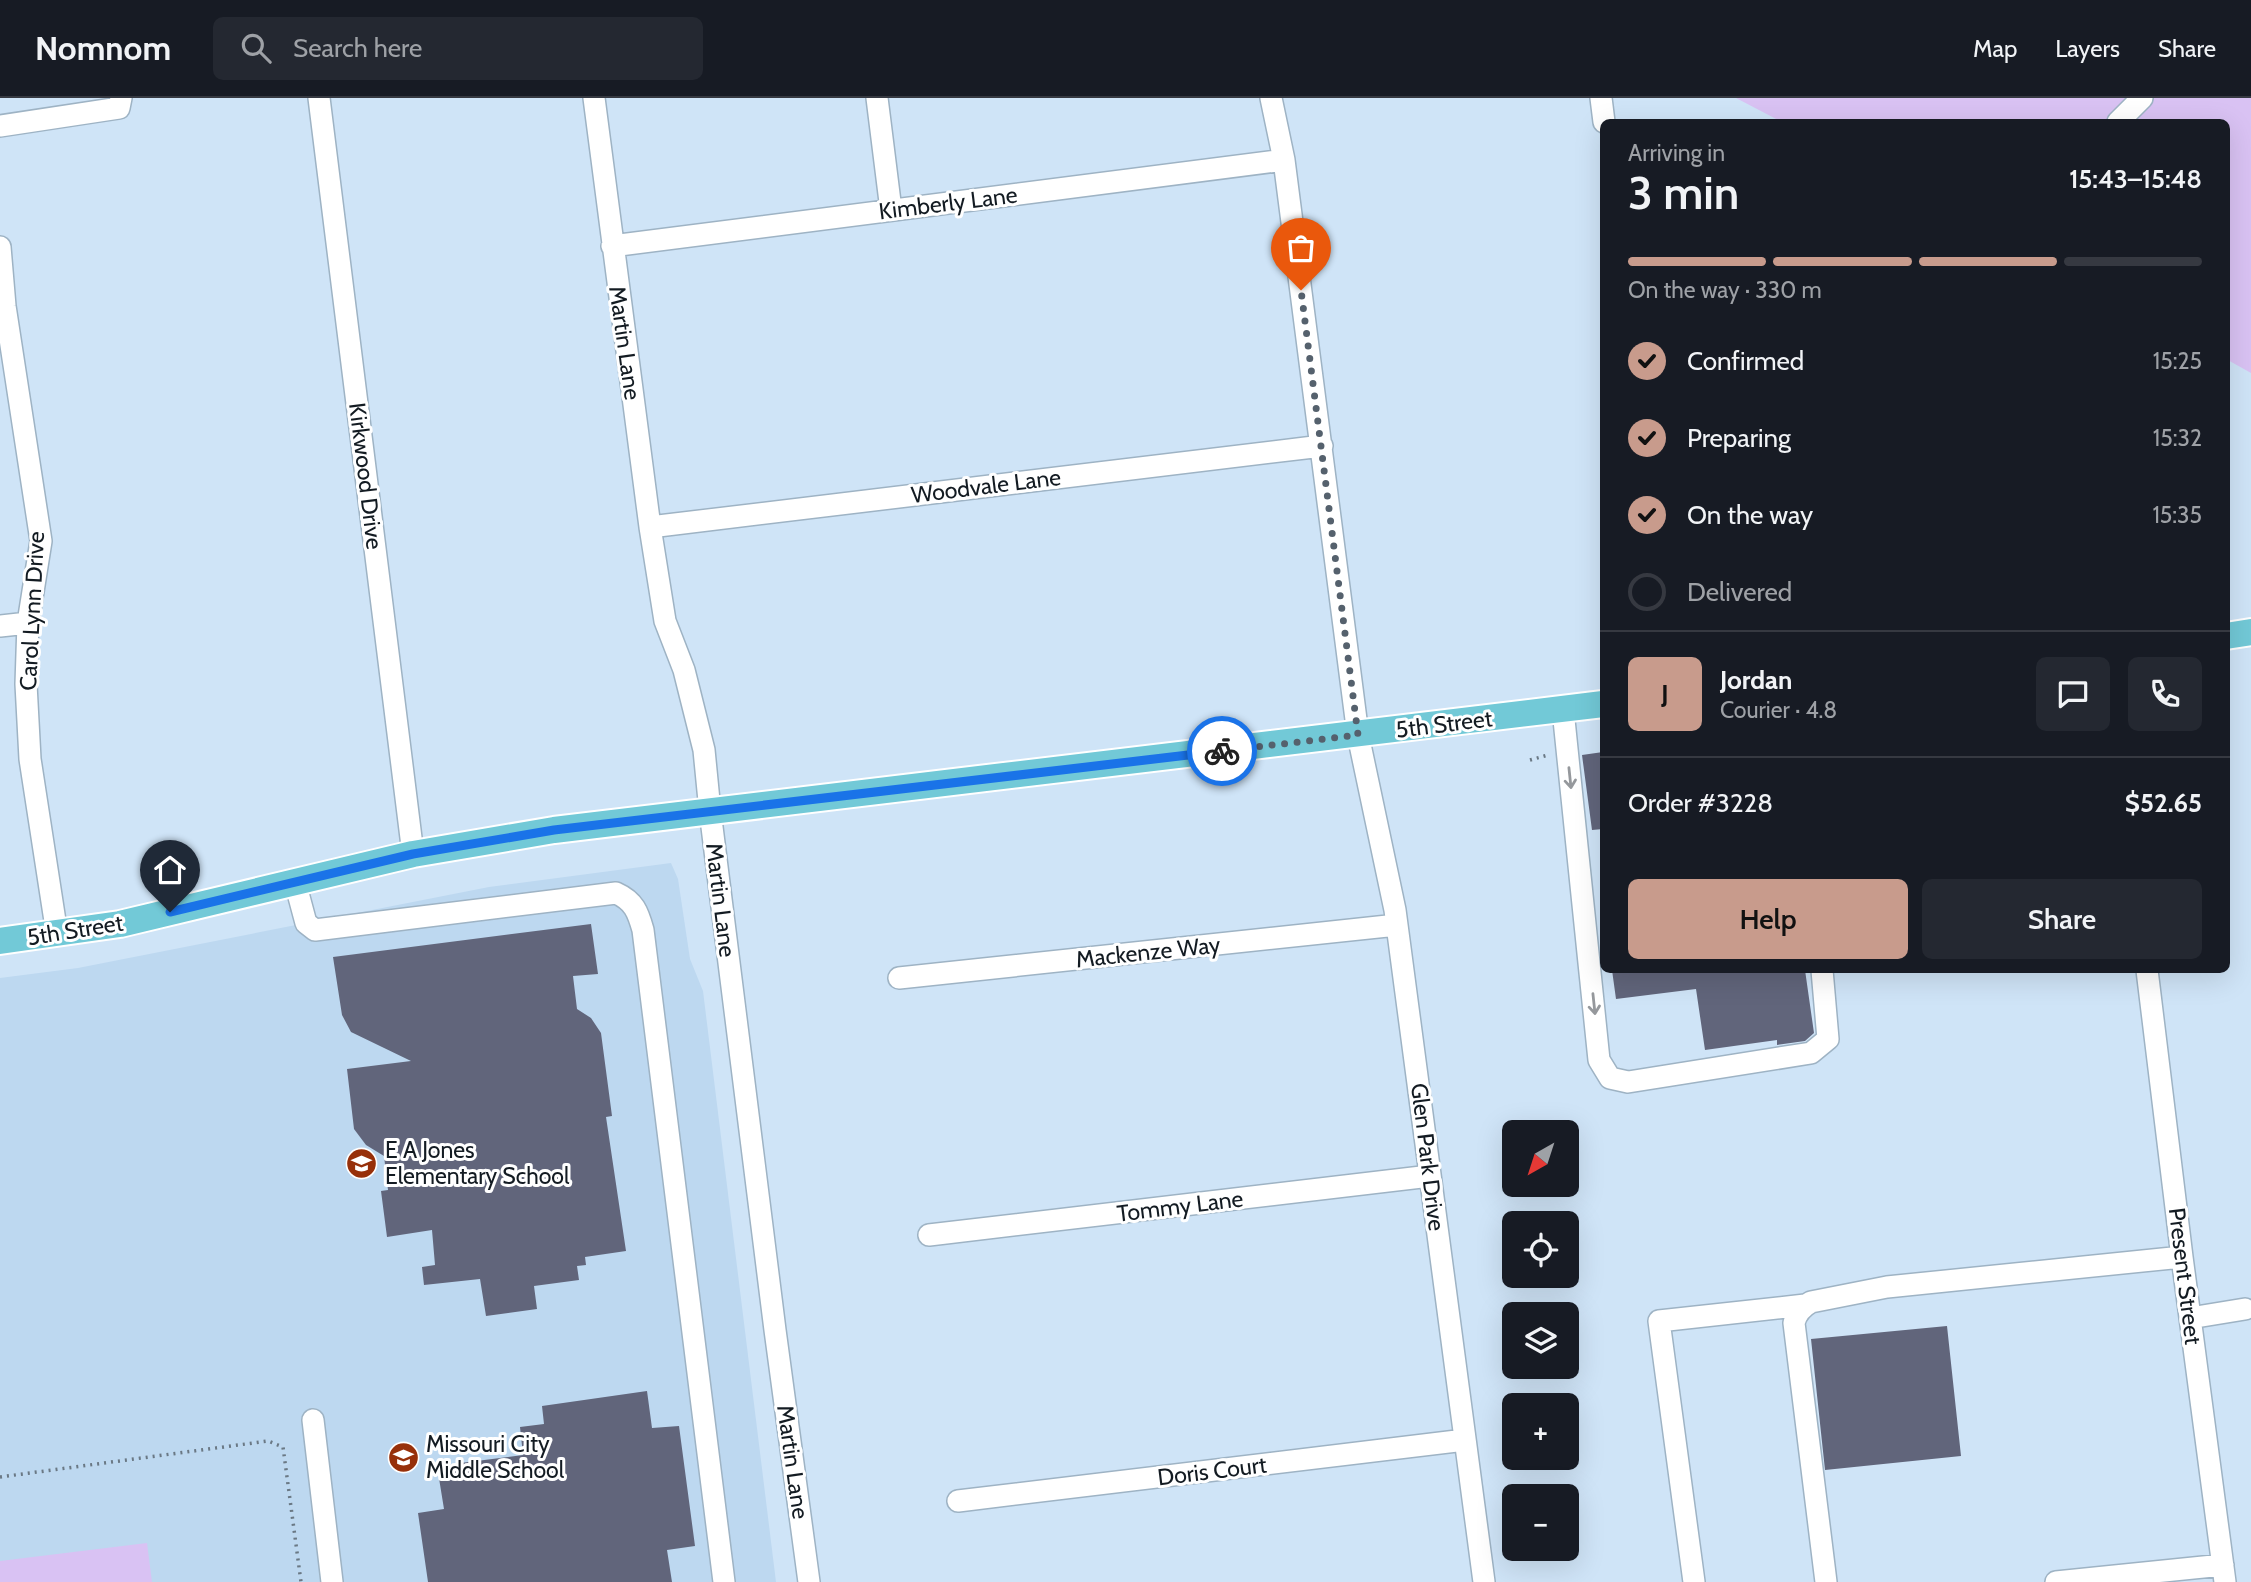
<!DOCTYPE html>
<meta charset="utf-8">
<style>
body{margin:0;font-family:Cabin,sans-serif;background:#242831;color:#f1f3f6;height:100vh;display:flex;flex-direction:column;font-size:26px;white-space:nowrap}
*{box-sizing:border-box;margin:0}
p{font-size:23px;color:#9ea1a6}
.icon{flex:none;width:38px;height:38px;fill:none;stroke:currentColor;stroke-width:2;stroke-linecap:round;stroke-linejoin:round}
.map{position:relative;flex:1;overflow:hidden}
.drawer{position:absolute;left:1600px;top:21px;width:630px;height:854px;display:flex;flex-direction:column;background:#171b24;border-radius:10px;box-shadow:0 7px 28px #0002}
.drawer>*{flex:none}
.needle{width:46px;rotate:219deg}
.fabs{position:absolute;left:1502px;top:1022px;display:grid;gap:14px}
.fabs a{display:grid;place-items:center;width:77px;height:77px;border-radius:10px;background:#171b24;box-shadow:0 7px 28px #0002;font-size:35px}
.pin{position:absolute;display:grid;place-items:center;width:60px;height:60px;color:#fff;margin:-72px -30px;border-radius:50% 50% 50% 0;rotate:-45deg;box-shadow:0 0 7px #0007}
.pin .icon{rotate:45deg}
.courier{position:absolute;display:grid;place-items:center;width:70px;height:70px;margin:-35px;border:5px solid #1a73e8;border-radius:50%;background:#fff;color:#222;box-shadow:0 2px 9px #0007}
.overview em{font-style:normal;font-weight:600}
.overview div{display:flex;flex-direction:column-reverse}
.overview{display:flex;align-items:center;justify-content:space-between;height:119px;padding:0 28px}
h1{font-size:46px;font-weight:600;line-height:52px}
.bar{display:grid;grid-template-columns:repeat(4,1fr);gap:10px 7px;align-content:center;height:84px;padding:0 28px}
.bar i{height:9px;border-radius:5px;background:#363941}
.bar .on{background:#c89b8c}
.bar p{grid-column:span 4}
.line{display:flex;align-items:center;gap:18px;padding:0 28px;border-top:2px solid #363941}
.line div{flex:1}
.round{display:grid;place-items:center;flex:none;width:74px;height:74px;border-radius:10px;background:#242831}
ol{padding:0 28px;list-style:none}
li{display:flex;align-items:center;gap:21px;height:77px}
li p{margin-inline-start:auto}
li .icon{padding:7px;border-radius:50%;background:#c89b8c;color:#111;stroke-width:4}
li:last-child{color:#9ea1a6}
li i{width:38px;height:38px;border:4px solid #363941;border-radius:50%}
.button{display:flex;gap:14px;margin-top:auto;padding:14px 28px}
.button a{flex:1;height:80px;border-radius:10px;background:#c89b8c;color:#111;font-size:28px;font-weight:600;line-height:80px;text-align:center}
.button a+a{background:#242831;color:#f1f3f6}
header{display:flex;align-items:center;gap:42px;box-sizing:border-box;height:98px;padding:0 35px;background:#171b24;border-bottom:2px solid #363941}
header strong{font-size:33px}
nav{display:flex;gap:38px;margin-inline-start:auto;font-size:24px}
.search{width:490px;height:63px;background:#242831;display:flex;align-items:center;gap:18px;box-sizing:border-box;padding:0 24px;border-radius:10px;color:#9ea1a6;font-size:26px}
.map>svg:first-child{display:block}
.built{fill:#bdd8f0}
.green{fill:#d9c2f3}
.building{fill:#61657b}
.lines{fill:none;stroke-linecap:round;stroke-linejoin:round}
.minor-casing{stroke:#9eb3c4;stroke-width:24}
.major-casing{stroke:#fff;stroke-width:30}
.path{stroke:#6a7884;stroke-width:3.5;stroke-dasharray:2 5;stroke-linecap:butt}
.minor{stroke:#fff;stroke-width:21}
.major{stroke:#72c9d7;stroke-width:26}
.oneway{stroke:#95989c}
.done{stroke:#55616d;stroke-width:7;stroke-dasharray:0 12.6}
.route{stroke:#1a73e8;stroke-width:9}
.labels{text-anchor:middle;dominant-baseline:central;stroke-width:6;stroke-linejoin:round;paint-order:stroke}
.street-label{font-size:23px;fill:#131b22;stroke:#fff}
.poi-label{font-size:23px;fill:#131b22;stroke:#fff;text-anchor:start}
</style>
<header>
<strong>Nomnom</strong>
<div class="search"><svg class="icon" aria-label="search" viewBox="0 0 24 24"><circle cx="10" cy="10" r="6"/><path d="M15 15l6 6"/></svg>Search here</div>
<nav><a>Map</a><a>Layers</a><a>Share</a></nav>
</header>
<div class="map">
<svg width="2251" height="1484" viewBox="0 0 2251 1484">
<rect width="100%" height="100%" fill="#cfe4f7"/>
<path class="built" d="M671,765L678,781L690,861L703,893L776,1484H0V880L78,870L489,789Z"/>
<path class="green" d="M1736,0H2251V275L2226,261V24H1782Z
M147,1445L152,1484H0V1463Z"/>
<path class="building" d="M1603,654V731L1592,732L1582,657Z
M591,826L598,876L573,878L577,911L591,920L601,935L612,1018L606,1019L626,1153L585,1159L586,1167L577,1168L579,1182L534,1188L537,1211L486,1218L480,1181L424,1187L422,1169L435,1167L432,1132L387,1139L381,1093L388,1092L384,1058L366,1047L354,1031L347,971L411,963L351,934L342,917L333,859Z
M1612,872H1805L1814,935L1805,943L1777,947V942L1705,952L1696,891L1616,901Z
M1947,1228L1961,1358L1825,1372L1811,1241Z
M647,1293L652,1330L679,1328L695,1448L667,1452L672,1484H428L418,1415L444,1411L437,1368L523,1357L520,1329L544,1326L542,1308Z"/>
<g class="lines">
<defs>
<path id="minor" d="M319,0L413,756
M594,0L650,429L665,523L684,572L704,652L710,713L775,1232L809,1484
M877,0L891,112
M1271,0L1284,62L1358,637L1395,812L1484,1484
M1601,0L1604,24
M2118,24L2142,0
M0,28L119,10L121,0
M612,148L1284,62
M0,149L5,208L41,443L28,525L26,586L30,661L57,836
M650,429L1322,348
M0,528L28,525
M1563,612L1599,962L1610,980L1628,984L1811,955L1828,941L1822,872
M295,784L306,825L315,832L616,795C634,803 638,814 643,832L724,1484
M2147,872L2182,1159L2225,1484
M899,880L1397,827
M929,1137L1430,1078
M2190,1220L2245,1211
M313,1322L332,1484
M958,1403L1465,1342
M1694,1484L1659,1223L1805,1207
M1826,1484L1794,1225C1796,1216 1802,1209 1811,1204L1887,1189L2182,1159
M2056,1484L2223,1467"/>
<path id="major" d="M2226,538L2251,534
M0,843L120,826L413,756L554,732L1603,606"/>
</defs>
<use href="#minor" class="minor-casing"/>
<use href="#major" class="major-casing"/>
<path class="path" d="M1530,662L1548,657
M0,1379L268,1343L283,1349L301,1484"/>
<use href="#minor" class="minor"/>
<use href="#major" class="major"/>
</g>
<defs><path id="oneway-shaft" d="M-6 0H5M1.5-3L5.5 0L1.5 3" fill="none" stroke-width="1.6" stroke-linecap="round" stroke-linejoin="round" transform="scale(1.75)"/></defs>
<g class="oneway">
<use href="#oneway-shaft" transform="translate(1570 680) rotate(84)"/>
<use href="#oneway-shaft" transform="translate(1594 906) rotate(84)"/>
</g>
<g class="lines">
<path class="done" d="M1222,653L1358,637L1301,192"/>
<path class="route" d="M170,814L413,756L554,732L1222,653"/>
</g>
<defs>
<symbol id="school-disc" viewBox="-11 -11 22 22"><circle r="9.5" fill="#97300a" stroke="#fff"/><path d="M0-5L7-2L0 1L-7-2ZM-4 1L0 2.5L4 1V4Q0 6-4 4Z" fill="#fff"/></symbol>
</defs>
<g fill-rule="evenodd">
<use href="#school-disc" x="344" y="1048" width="35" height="35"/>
<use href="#school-disc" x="386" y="1342" width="35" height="35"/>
</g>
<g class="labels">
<g class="street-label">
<text transform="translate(948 105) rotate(-7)">Kimberly Lane</text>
<text transform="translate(625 245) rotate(82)">Martin Lane</text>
<text transform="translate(366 378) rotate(83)">Kirkwood Drive</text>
<text transform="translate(986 388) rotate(-7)">Woodvale Lane</text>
<text transform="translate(32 513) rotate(-87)">Carol Lynn Drive</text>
<text transform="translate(1444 626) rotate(-7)">5th Street</text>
<text transform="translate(721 802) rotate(83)">Martin Lane</text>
<text transform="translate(75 832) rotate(-9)">5th Street</text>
<text transform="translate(1148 854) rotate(-6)">Mackenze Way</text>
<text transform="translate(1428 1059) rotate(83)">Glen Park Drive</text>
<text transform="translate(1180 1108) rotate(-7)">Tommy Lane</text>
<text transform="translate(2185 1178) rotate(83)">Present Street</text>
<text transform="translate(793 1364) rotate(82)">Martin Lane</text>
<text transform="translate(1212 1373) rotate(-7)">Doris Court</text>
</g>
<g class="poi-label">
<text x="385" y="1052">E A Jones<tspan x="385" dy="26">Elementary School</tspan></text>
<text x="426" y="1346">Missouri City<tspan x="426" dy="26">Middle School</tspan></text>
</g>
</g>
</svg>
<div class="fabs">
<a><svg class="needle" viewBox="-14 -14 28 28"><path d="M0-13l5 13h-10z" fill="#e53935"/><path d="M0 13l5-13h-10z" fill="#9ea1a6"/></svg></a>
<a><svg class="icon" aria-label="locate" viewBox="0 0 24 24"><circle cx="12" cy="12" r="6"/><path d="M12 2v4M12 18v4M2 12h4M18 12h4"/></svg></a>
<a><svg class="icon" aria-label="layers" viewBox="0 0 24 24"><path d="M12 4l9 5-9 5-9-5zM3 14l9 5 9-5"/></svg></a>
<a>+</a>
<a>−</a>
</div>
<div class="pin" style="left:1301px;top:192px;background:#ea580c"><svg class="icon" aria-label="bag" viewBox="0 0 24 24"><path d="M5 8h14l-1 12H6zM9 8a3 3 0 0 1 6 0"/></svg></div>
<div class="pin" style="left:170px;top:814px;background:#1f2937"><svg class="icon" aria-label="home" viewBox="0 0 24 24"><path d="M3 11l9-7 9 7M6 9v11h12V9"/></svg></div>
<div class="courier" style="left:1222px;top:653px"><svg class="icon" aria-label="bike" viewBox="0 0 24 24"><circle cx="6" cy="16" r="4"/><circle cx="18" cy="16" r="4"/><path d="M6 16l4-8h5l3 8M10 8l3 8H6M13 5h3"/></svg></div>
<section class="drawer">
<div class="overview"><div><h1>3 min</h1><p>Arriving in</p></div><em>15:43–15:48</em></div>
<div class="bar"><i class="on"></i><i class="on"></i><i class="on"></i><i></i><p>On the way · 330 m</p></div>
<ol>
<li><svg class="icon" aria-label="check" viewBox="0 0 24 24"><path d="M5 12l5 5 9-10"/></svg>Confirmed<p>15:25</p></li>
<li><svg class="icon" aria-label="check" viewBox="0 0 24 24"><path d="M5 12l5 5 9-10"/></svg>Preparing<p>15:32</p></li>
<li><svg class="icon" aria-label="check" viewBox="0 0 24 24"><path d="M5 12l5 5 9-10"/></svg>On the way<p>15:35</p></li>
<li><i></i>Delivered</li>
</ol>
<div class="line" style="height:126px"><b class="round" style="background:#c89b8c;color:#111">J</b><div><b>Jordan</b><p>Courier · 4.8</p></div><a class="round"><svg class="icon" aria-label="chat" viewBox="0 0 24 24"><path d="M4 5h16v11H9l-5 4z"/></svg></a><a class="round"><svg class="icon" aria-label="phone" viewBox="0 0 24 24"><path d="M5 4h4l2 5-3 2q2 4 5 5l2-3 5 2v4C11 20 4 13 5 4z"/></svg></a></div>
<div class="line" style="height:91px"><div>Order #3228</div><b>$52.65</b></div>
<div class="button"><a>Help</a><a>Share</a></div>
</section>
</div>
